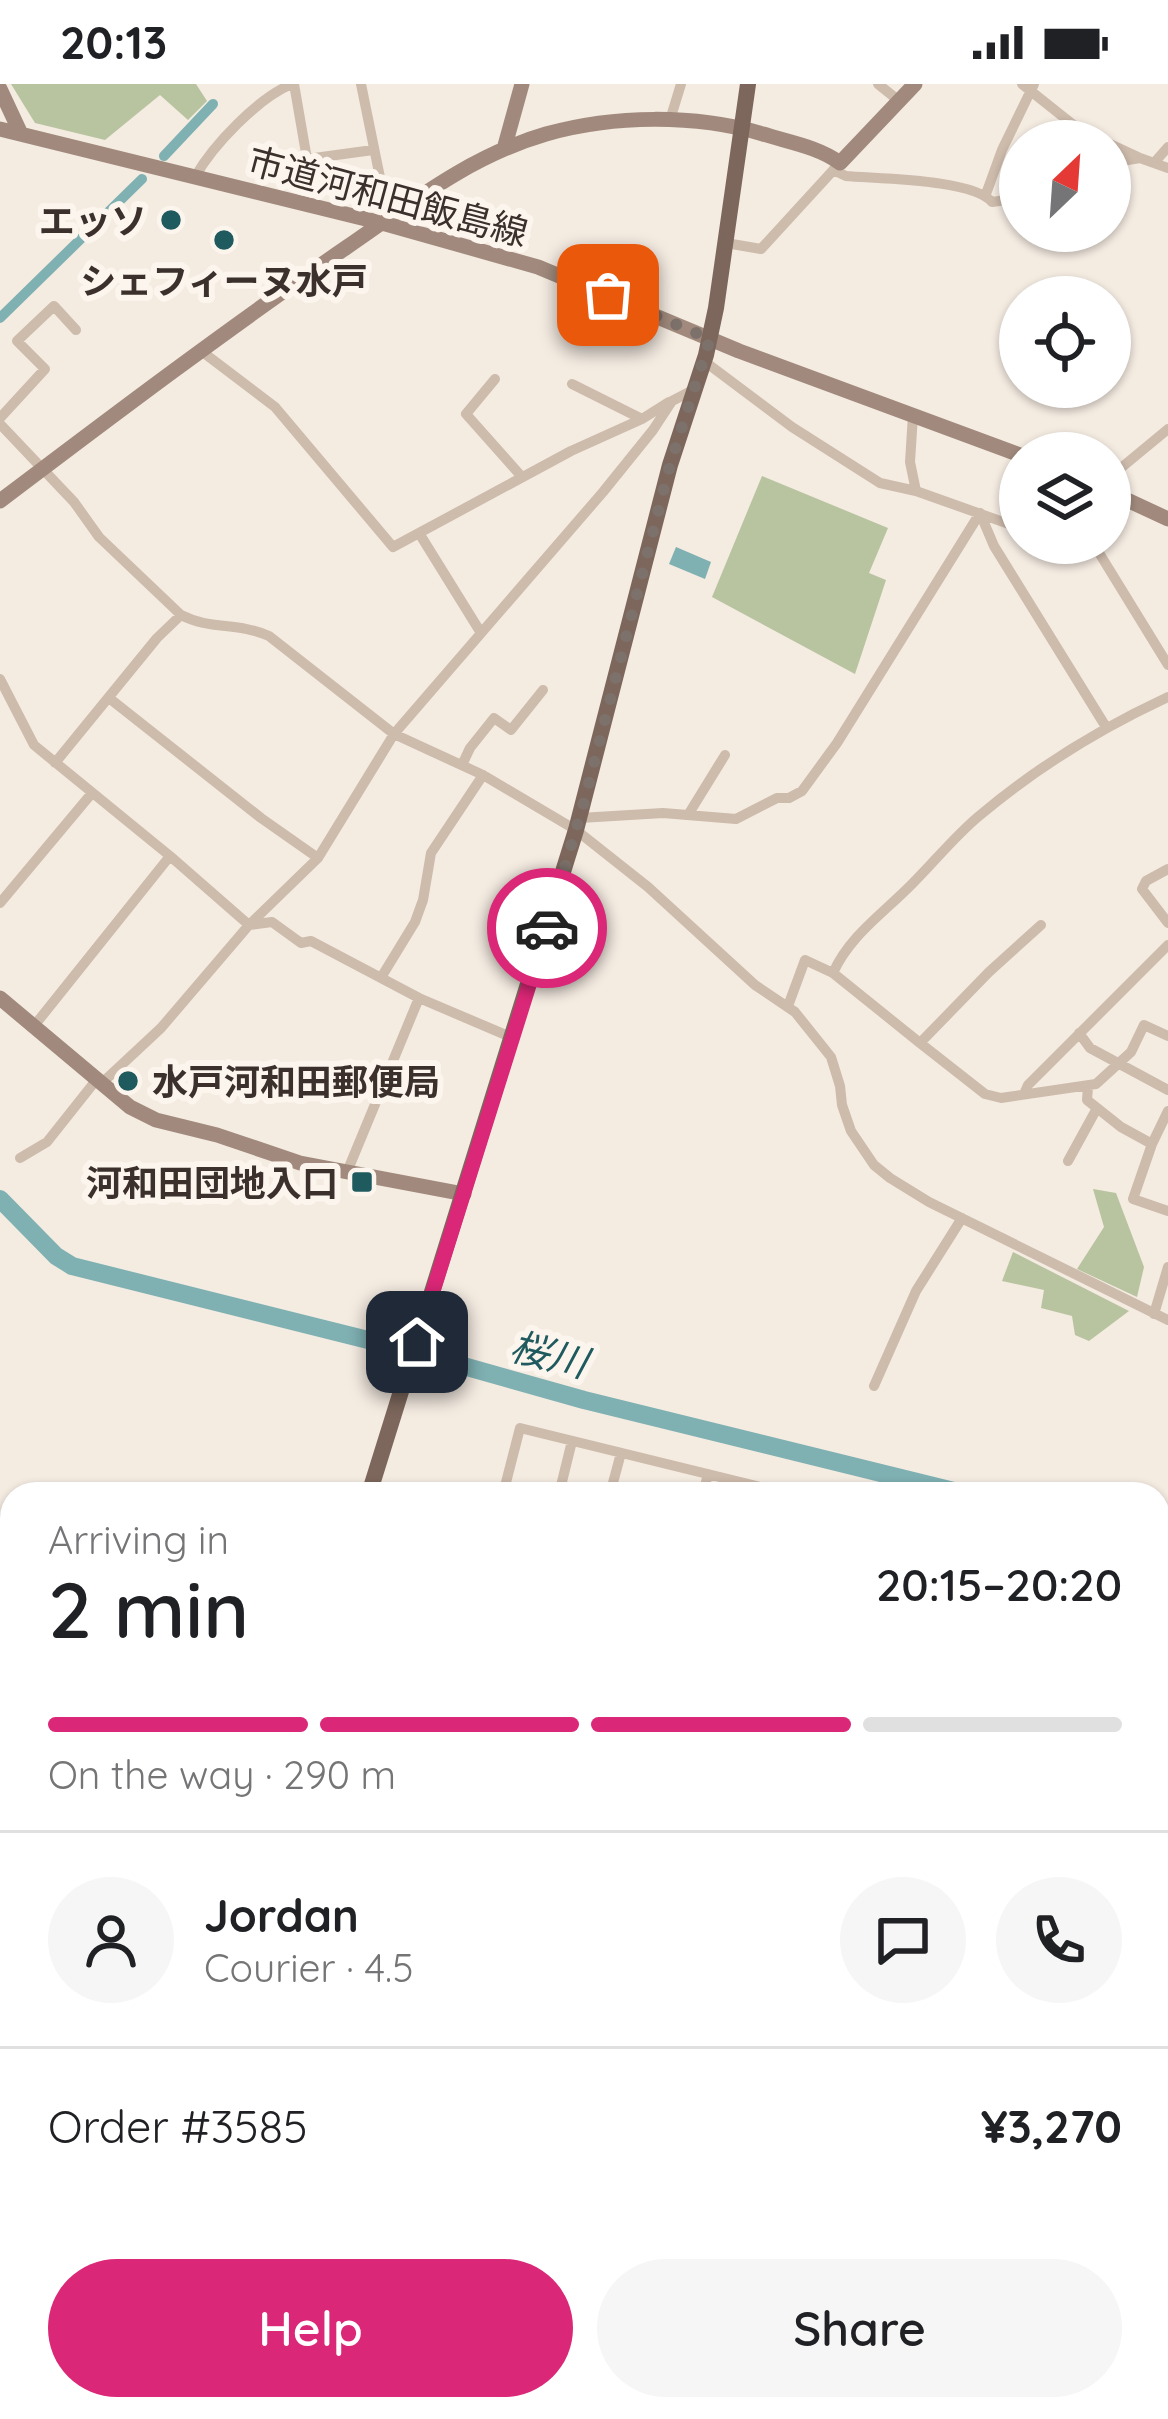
<!DOCTYPE html>
<meta charset="utf-8">
<style>
body{margin:0;font-family:Quicksand,"Noto Sans JP",sans-serif;background:#f6f6f6;color:#202124;height:100vh;display:flex;flex-direction:column;font-size:45px;white-space:nowrap}
*{box-sizing:border-box;margin:0}
p{font-size:39px;color:#757577}
.icon{flex:none;width:66px;height:66px;fill:none;stroke:currentColor;stroke-width:2;stroke-linecap:round;stroke-linejoin:round}
.map{position:relative;flex:1;overflow:hidden}
.details{position:absolute;left:0px;top:1398px;width:1170px;height:939px;display:flex;flex-direction:column;background:#fff;border-radius:36px 36px 0 0;box-shadow:0 3px 9px #0004}
.details>*{flex:none}
.needle{width:78px;rotate:25deg}
.controls{position:absolute;left:999px;top:36px;display:grid;gap:24px}
.controls a{display:grid;place-items:center;width:132px;height:132px;border-radius:50%;background:#fff;box-shadow:0 3px 9px #0004;font-size:60px}
.pin{position:absolute;display:grid;place-items:center;width:102px;height:102px;color:#fff;margin:-51px;border-radius:24px;box-shadow:0 6px 18px #0006}
.courier{position:absolute;display:grid;place-items:center;width:120px;height:120px;margin:-60px;border:9px solid #db2777;border-radius:50%;background:#fff;color:#222;box-shadow:0 3px 15px #0007}
.overview em{font-style:normal;font-weight:600}
.overview div{display:flex;flex-direction:column-reverse}
.overview{display:flex;align-items:center;justify-content:space-between;height:204px;padding:0 48px}
h1{font-size:78px;font-weight:600;line-height:90px}
.bar{display:grid;grid-template-columns:repeat(4,1fr);gap:18px 12px;align-content:center;height:144px;padding:0 48px}
.bar i{height:15px;border-radius:9px;background:#e0e0e0}
.bar .current{background:#db2777}
.bar p{grid-column:span 4}
.line{display:flex;align-items:center;gap:30px;padding:0 48px;border-top:3px solid #e0e0e0}
.line div{flex:1}
.round{display:grid;place-items:center;flex:none;width:126px;height:126px;border-radius:63px;background:#f6f6f6}
.primary-button{display:flex;gap:24px;margin-top:auto;padding:24px 48px}
.primary-button a{flex:1;height:138px;border-radius:72px;background:#db2777;color:#fff;font-size:48px;font-weight:600;line-height:138px;text-align:center}
.primary-button a+a{background:#f6f6f6;color:#202124}
.status{display:flex;justify-content:space-between;align-items:center;height:84px;padding:0 60px;background:#fff;direction:ltr}
.status svg{height:33px;fill:currentColor}
.map>svg:first-child{display:block}
.green{fill:#b8c4a0}
.water{fill:#7fb0b2}
.lines{fill:none;stroke-linecap:round;stroke-linejoin:round}
.canal{stroke:#7fb0b2;stroke-width:10}
.river{stroke:#7fb0b2;stroke-width:18}
.street{stroke:#cdbbac;stroke-width:10}
.secondary{stroke:#a18a7d;stroke-width:15}
.primary{stroke:#7d675c;stroke-width:16}
.highway{stroke:#5c4a42;stroke-width:21}
.done{stroke:#7c716b;stroke-width:12;stroke-dasharray:0 21.6}
.route{stroke:#db2777;stroke-width:15}
.poi-dot{fill:#1f5a5e;stroke:#fbf5ee;stroke-width:4.5}
.labels{text-anchor:middle;dominant-baseline:central;stroke-width:12;stroke-linejoin:round;paint-order:stroke}
.street-label{font-size:36px;fill:#3b302b;stroke:#fbf5ee}
.poi-label{font-size:36px;font-weight:bold;fill:#3b302b;stroke:#fbf5ee;text-anchor:end}
.water-label{font-size:39px;font-style:italic;fill:#1f5a5e;stroke:#fbf5ee}
</style>
<div class="status"><b>20:13</b><svg viewBox="0 0 49 12"><path d="M0 12V9h3v3zM5 12V6h3v6zM10 12V3h3v9zM15 12V0h3v12zM26 1h20v11H26zM47 4h2v5h-2z"/></svg></div>
<div class="map">
<svg width="1168" height="2335" viewBox="0 0 1168 2335">
<rect width="100%" height="100%" fill="#f4ebe1"/>
<path class="green" d="M11,0H196L207,17L188,36L160,11L105,56L35,39Z
M762,392L888,444L869,489L886,496L855,590L712,513Z
M1093,1105L1116,1109L1144,1183L1137,1213L1077,1185L1104,1143Z
M1013,1168L1129,1227L1089,1257L1075,1251L1072,1232L1041,1224L1044,1206L1002,1197Z
M442,2325H731L707,2335H516L514,2329L448,2333Z"/>
<path class="water" d="M676,463L711,478L705,495L669,480Z"/>
<g class="lines">
<path class="canal" d="M164,72L213,20
M0,234L142,95"/>
<path class="river" d="M0,1115L56,1172L72,1182L396,1263L584,1316L966,1410
M1158,1447H1168"/>
<path class="street" d="M294,0L307,75L373,66
M361,0L386,123L383,136
M878,0L898,16
M1022,0L1081,47L1103,57
M670,36L681,0
M1110,60L1138,73
M1110,79L1140,74L1168,84
M1154,79L1168,63
M833,86L846,92C879,95 972,95 992,118L1020,114
M195,93C213,61 258,14 292,0
M986,110L1002,66L1034,0
M726,159L761,165L838,81
M200,266L275,323L393,463L571,367L642,335
M704,277L792,343L880,399L916,407L1020,444
M495,295L466,330L522,393
M572,300L642,335L669,318
M913,331L910,378L916,407
M0,334L45,285L17,257L54,222L76,246
M0,340L74,418L99,453L181,531C210,546 238,538 269,552L394,650L483,691L576,746L648,803L755,901L795,928L831,973L840,1002L842,1021L851,1047L874,1081L890,1094L929,1118L1168,1236
M1110,393L1168,345
M980,429L994,462L1106,643
M419,449L481,549
M1093,459L1168,581
M0,595L34,661L170,772L249,841L272,838L301,859L311,857L419,914L513,954
M109,614L261,734L318,774
M55,679L157,554L181,531
M462,681L470,664L494,634L511,646L543,606
M688,731L725,671
M580,734L663,729L736,735L777,714H789L802,707L837,659L980,429
M1168,785L1146,797L1142,805L1168,839
M0,819L92,709
M833,889L920,959L989,888L1041,841
M382,892L415,838L423,816L431,769L483,691
M788,922L805,876L833,889C850,851 885,828 913,799C935,777 955,752 979,732C1037,683 1099,645 1168,613
M34,942L170,772
M1079,949L1090,964L1168,1006
M920,959L985,1010L1001,1014L1096,1000L1131,968L1144,941L1168,952
M102,999L161,944L249,841L318,774L394,650L603,408L653,346L672,317L695,305
M1088,1003L1087,1016L1121,1043L1152,1060
M1024,1010L1028,1001L1168,861
M1168,1027L1152,1060L1133,1115L1168,1127
M20,1074L47,1058L97,995
M1068,1077L1096,1026
M347,1088L419,914
M1154,1230L1168,1183
M874,1302L916,1207L962,1134
M503,1410L520,1344L789,1410
M559,1410L572,1357
M610,1410L621,1369
M703,1410L708,1390
M0,1655L12,1685
M1158,1708L1168,1675
M0,1848H1
M1158,1853L1168,1847
M1158,1897L1168,1905
M1158,1994L1168,1998
M0,2207L12,2193
M0,2211L12,2243
M27,2335L37,2325"/>
<path class="secondary" d="M0,5L21,50
M0,45L382,139L538,183L739,267L1020,371
M504,65L522,0
M1110,408L1168,435
M0,417C115,330 229,244 347,163C411,119 470,72 546,50C614,31 694,30 763,50C788,58 819,63 840,79L915,0
M0,914L130,1023L156,1036L217,1051L300,1079L464,1110
M1158,1947L1168,1928
M850,2325L856,2335
M737,2335L750,2325"/>
<path class="primary" d="M369,1410L576,746L670,381L706,271L716,224L748,0
M0,1644L12,1642
M1158,1799L1168,1801
M238,2325L246,2335"/>
<path class="highway" d="M0,1980L12,2022
M0,2025L12,2069
M0,2080L12,2123
M0,2125L12,2168
M60,2325L64,2335
M83,2325L86,2335"/>
</g>
<g class="lines">
<path class="done" d="M547,844L584,718L670,381L710,255L608,211"/>
<path class="route" d="M417,1258L547,844"/>
</g>
<g class="poi-dot">
<circle cx="171" cy="136" r="12"/>
<circle cx="224" cy="156" r="12"/>
<circle cx="128" cy="997" r="12"/>
<rect x="350" y="1086" width="24" height="24" rx="6"/>
</g>
<g class="labels">
<g class="street-label">
<text transform="translate(388 112) rotate(15)">市道河和田飯島線</text>
</g>
<g class="poi-label">
<text x="147" y="136">エッソ</text>
<text x="224" y="196" text-anchor="middle">シェフィーヌ水戸</text>
<text x="152" y="997" text-anchor="start">水戸河和田郵便局</text>
<text x="338" y="1098">河和田団地入口</text>
</g>
<g class="water-label">
<text transform="translate(549 1270) rotate(14)">桜川</text>
</g>
</g>
</svg>
<div class="controls">
<a><svg class="needle" viewBox="-14 -14 28 28"><path d="M0-13l5 13h-10z" fill="#e53935"/><path d="M0 13l5-13h-10z" fill="#757577"/></svg></a>
<a><svg class="icon" aria-label="locate" viewBox="0 0 24 24"><circle cx="12" cy="12" r="6"/><path d="M12 2v4M12 18v4M2 12h4M18 12h4"/></svg></a>
<a><svg class="icon" aria-label="layers" viewBox="0 0 24 24"><path d="M12 4l9 5-9 5-9-5zM3 14l9 5 9-5"/></svg></a>
</div>
<div class="pin" style="left:608px;top:211px;background:#ea580c"><svg class="icon" aria-label="bag" viewBox="0 0 24 24"><path d="M5 8h14l-1 12H6zM9 8a3 3 0 0 1 6 0"/></svg></div>
<div class="pin" style="left:417px;top:1258px;background:#1f2937"><svg class="icon" aria-label="home" viewBox="0 0 24 24"><path d="M3 11l9-7 9 7M6 9v11h12V9"/></svg></div>
<div class="courier" style="left:547px;top:844px"><svg class="icon" aria-label="car" viewBox="0 0 24 24"><path d="M5 17H2v-5l4-1 3-4h7l3 4 3 1v5h-3M9 17h6M6 11h13"/><circle cx="7" cy="17" r="2"/><circle cx="17" cy="17" r="2"/></svg></div>
<section class="details">
<div class="overview"><div><h1>2 min</h1><p>Arriving in</p></div><em>20:15–20:20</em></div>
<div class="bar"><i class="current"></i><i class="current"></i><i class="current"></i><i></i><p>On the way · 290 m</p></div>
<div class="line" style="height:216px"><a class="round"><svg class="icon" aria-label="person" viewBox="0 0 24 24"><circle cx="12" cy="8" r="4"/><path d="M4 21q1-7 8-7t8 7"/></svg></a><div><b>Jordan</b><p>Courier · 4.5</p></div><a class="round"><svg class="icon" aria-label="chat" viewBox="0 0 24 24"><path d="M4 5h16v11H9l-5 4z"/></svg></a><a class="round"><svg class="icon" aria-label="phone" viewBox="0 0 24 24"><path d="M5 4h4l2 5-3 2q2 4 5 5l2-3 5 2v4C11 20 4 13 5 4z"/></svg></a></div>
<div class="line" style="height:156px"><div>Order #3585</div><b>¥3,270</b></div>
<div class="primary-button"><a>Help</a><a>Share</a></div>
</section>
</div>
